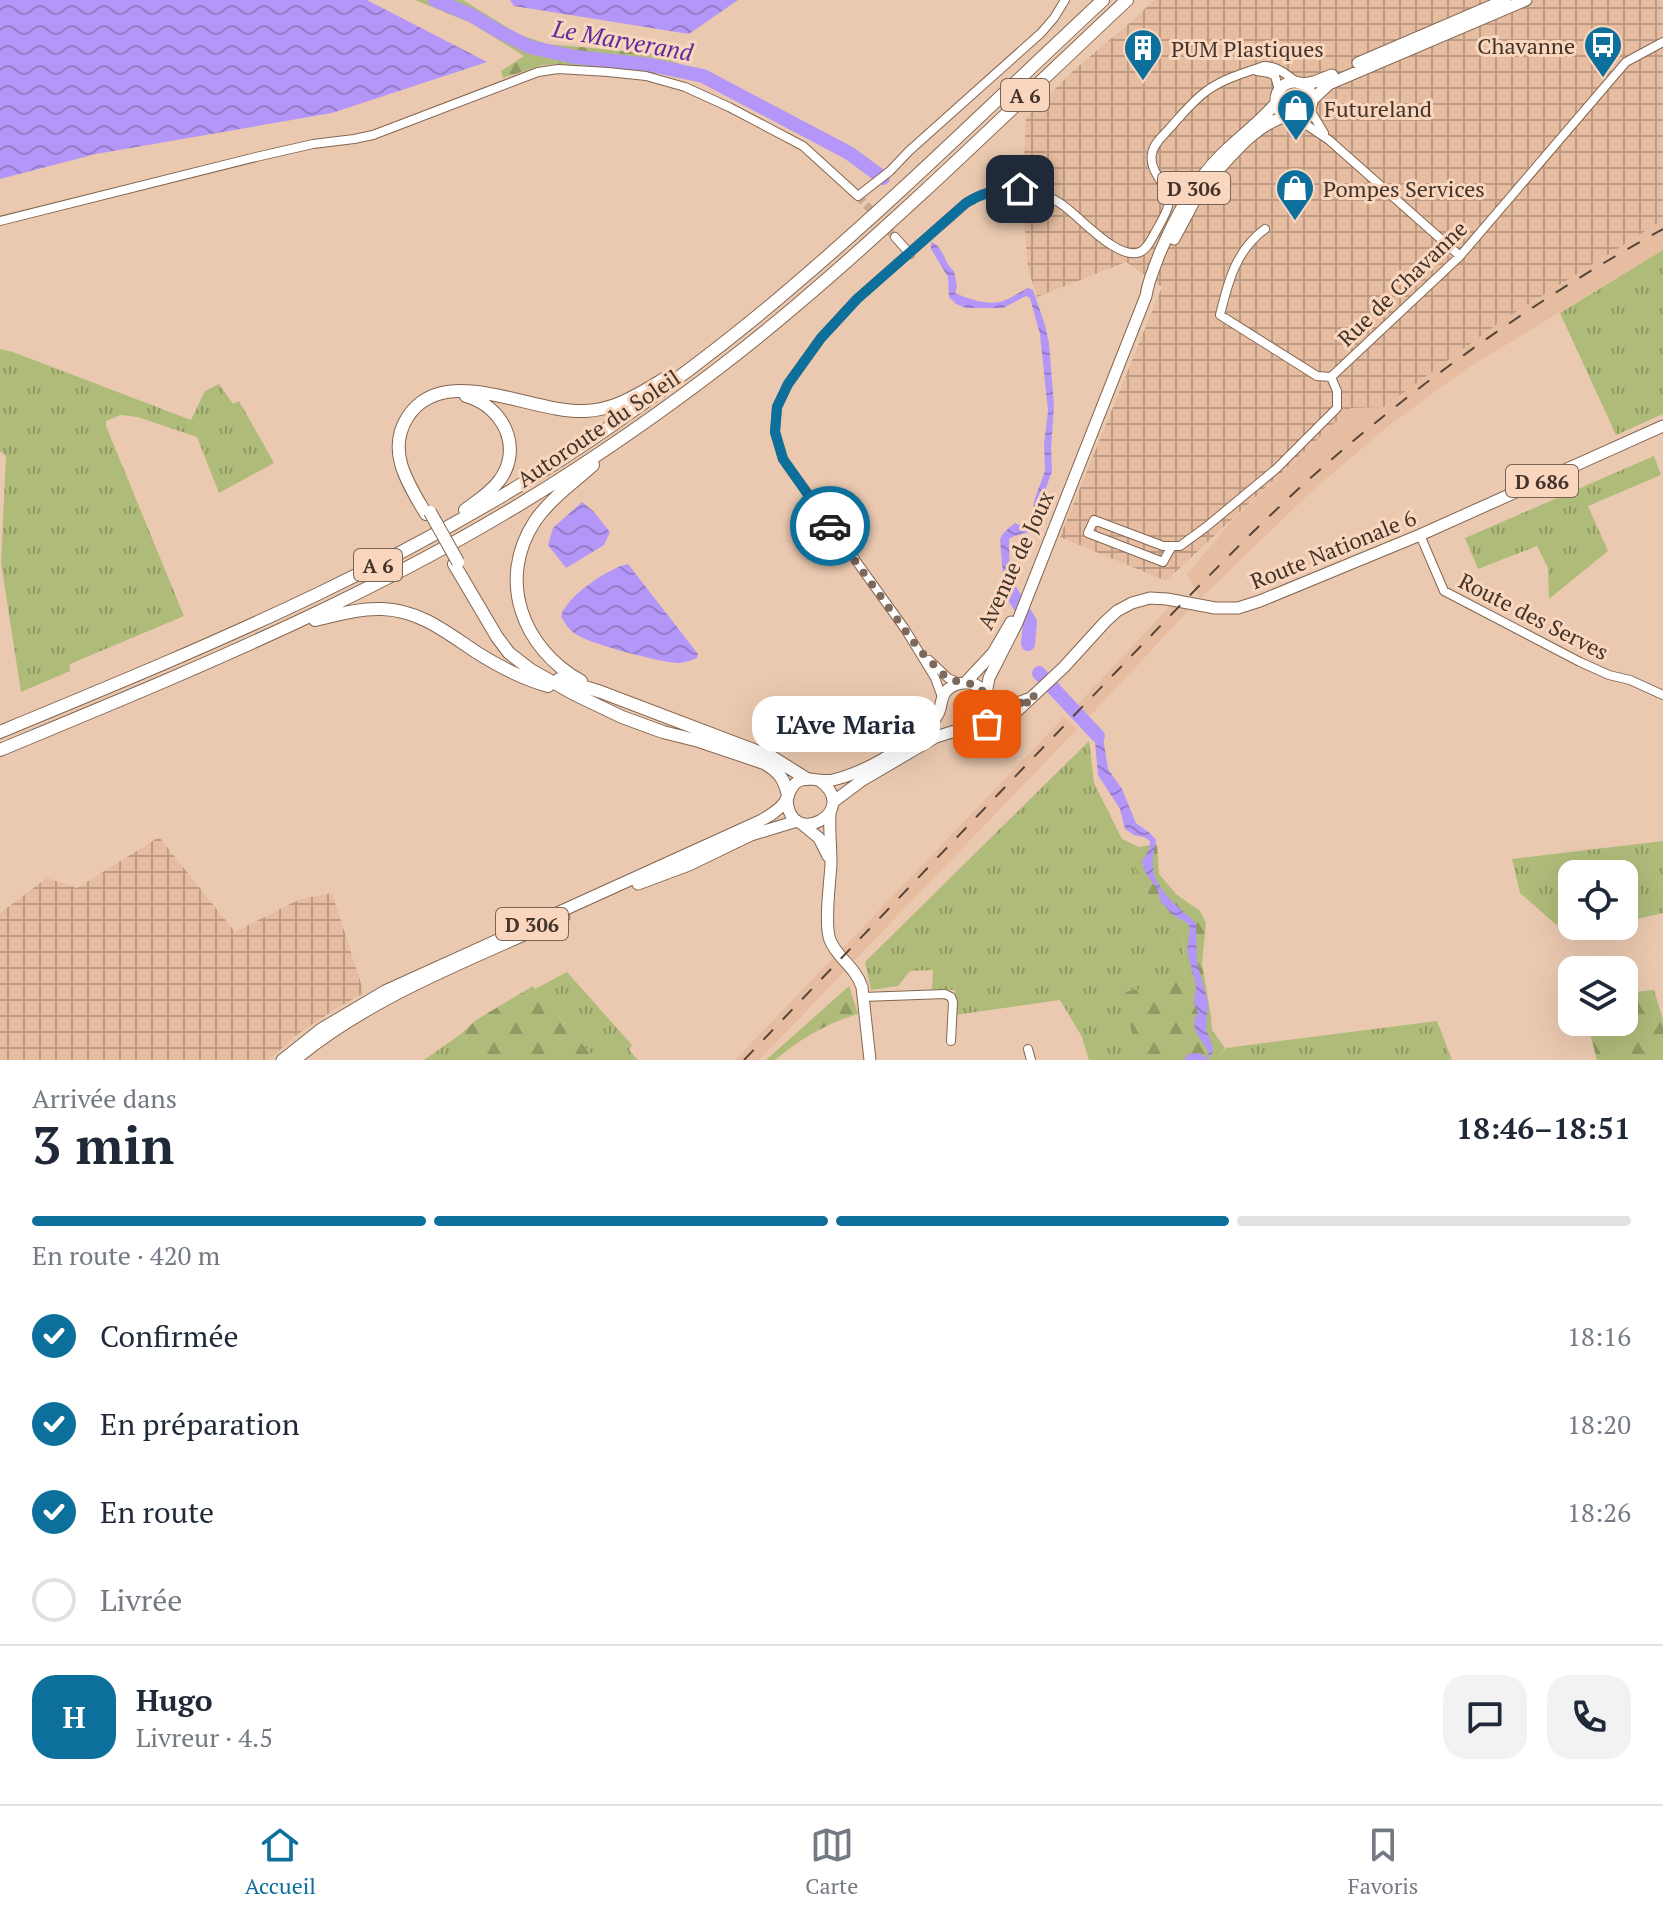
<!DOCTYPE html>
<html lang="fr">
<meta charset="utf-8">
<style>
body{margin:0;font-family:"PT Serif",serif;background:#f2f2f3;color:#1f2937;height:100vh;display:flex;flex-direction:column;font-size:30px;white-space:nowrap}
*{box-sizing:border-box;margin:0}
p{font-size:26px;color:#747a83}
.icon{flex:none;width:44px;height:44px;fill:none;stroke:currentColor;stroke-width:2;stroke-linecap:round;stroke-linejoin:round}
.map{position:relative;height:1060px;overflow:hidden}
.details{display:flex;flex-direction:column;background:#fff;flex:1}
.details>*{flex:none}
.buttons{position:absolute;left:1558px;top:860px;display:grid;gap:16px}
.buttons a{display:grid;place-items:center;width:80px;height:80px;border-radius:16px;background:#fff;box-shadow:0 8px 32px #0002;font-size:40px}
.pin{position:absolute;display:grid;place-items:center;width:68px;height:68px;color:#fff;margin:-34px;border-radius:16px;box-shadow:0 4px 12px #0006}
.courier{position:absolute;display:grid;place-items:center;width:80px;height:80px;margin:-40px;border:6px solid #0d6f9c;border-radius:50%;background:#fff;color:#222;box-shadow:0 2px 10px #0007}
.bubble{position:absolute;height:56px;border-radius:24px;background:#fff;box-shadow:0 8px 32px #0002;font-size:26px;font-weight:600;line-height:56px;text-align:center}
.head em{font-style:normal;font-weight:600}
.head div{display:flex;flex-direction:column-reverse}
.head{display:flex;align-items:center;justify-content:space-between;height:136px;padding:0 32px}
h1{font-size:52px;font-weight:600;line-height:60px}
.bar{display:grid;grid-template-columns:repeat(4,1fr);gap:12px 8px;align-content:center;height:96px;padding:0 32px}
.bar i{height:10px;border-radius:6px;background:#e0e1e3}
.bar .on{background:#0d6f9c}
.bar p{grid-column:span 4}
.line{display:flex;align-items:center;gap:20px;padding:0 32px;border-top:2px solid #e0e1e3}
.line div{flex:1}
.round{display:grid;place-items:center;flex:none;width:84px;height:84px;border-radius:24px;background:#f2f2f3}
ol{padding:0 32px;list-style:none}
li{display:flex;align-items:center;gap:24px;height:88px}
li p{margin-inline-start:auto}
li .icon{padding:8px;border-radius:50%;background:#0d6f9c;color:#fff;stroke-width:4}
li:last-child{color:#747a83}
li i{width:44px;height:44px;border:4px solid #e0e1e3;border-radius:50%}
.tab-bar{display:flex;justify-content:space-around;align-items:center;height:112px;border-top:2px solid #e0e1e3;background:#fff;font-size:22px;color:#747a83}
.tab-bar a{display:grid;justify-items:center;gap:4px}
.tab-bar .on{color:#0d6f9c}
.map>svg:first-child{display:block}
.built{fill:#e6bda1}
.industrial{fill:url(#industrial-grid)}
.grass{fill:url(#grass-tufts)}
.forest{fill:url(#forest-firs)}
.water{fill:url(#water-waves)}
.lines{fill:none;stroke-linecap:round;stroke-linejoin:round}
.river{stroke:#b496f9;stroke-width:14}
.minor-tunnel{stroke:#c9ab95;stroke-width:8;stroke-dasharray:8 4;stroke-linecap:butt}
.minor-casing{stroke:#846650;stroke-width:10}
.major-casing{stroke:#846650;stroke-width:13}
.highway-casing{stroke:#846650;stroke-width:14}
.minor{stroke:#fff;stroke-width:8}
.major{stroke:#fff;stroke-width:11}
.highway{stroke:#fff;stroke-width:12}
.rail{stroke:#544439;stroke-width:2;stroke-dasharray:14 14;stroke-linecap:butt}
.highway-bridge-casing{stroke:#846650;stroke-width:14;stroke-linecap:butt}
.highway-bridge{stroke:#fff;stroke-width:12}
.done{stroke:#7d685a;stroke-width:8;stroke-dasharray:0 14.4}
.route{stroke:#0d6f9c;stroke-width:10}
.labels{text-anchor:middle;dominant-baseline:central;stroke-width:6;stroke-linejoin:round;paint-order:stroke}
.shield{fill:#f9d6bd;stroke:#796557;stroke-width:2}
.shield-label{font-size:20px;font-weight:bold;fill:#42342b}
.poi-label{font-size:22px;fill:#42342b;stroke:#f9d6bd;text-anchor:start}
.street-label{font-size:22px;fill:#42342b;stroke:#f9d6bd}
.water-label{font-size:24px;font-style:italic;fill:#5a2c9c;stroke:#f9d6bd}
</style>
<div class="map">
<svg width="1663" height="1060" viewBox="0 0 1663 1060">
<defs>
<pattern id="industrial-grid" width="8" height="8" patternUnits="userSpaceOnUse" patternTransform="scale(2)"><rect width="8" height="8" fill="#e6bda1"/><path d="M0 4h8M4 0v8" fill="none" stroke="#bc9a83"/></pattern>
<pattern id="grass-tufts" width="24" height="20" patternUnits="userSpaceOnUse" patternTransform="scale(2)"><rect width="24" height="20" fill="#afbb79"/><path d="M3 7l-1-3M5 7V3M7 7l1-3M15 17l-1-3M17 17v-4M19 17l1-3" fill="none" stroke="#909963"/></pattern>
<pattern id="forest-firs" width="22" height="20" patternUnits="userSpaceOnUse" patternTransform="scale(2)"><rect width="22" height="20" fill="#afbb79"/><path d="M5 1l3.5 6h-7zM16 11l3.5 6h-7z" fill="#909963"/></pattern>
<pattern id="water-waves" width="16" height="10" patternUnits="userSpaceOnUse" patternTransform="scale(2)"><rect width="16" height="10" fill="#b496f9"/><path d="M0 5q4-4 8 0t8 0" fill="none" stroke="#947bca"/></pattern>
</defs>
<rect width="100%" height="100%" fill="#ebc9b0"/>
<path class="built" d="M1663,220V250L1466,369L1387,427L1312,491L1200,599L1187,574L1228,525L1351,408L1384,407L1500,322Z
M1170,606L1189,610L1090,716L1078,704Z
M1064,717L1077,729L854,961L842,949Z
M833,958L845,971L759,1060H735Z"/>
<path class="industrial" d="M1154,0H1663V220L1500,322L1384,407L1351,408L1166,581L1060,537L1162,287L1126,262L1037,297L1028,269L1022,194L1026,118L1075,69L1131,22Z
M159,837L235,932L300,899L332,893L364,993L335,1009L295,1036L269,1060H0V913L47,878L77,888Z"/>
<path class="grass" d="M1663,250V414L1616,435L1560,313Z
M0,349L13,352L191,420L205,391L219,384L233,404L239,401L274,463L219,493L197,437L138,417L121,415L106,421V426L184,616L70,664V671L21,692L1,563L6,456L0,451Z
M1654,456L1661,475L1588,506L1608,551L1549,599L1548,568L1537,546L1478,569L1465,538Z
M1089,741L1094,783L1122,839L1139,847L1134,867L1158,912L1182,935L1186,978L1138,1060H1089L1082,1037L1060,1000L955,1015V990L932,989L933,970L910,971L898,986L871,990L865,962Z
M1663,841V913L1624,922V874H1572V926H1607L1568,935L1520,893L1512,859Z
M567,972L632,1045L629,1050L638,1060H596L535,989Z
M1437,1021L1452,1060H1216L1226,1048Z
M461,1034L491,1060H424Z"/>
<path class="forest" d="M415,0H463L518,34L547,44L657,54L684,66L655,74L558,64L543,65L503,78L501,71L524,56L471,23Z
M1157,844L1159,874L1176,894L1200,911L1206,923L1202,964L1211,1016L1212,1030L1225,1048L1216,1060H1138L1139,1057L1121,993L1186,978L1182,935L1158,912L1134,867L1139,847Z
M533,986L535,989L596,1060H491L461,1034L476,1020Z
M849,986L858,1014C829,1022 798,1040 775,1060H766Z
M1654,990L1663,1020V1060H1597L1587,1022H1624V993Z"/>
<path class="water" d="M0,0H367L487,62L332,113L96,154L0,179Z
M510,0H738L689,34L514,6Z
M931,242C945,247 943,263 954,271L957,287L955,293C969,299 987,306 1003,301C1011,298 1020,292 1028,288L1033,290L1045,325L1049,343L1054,406L1051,448L1052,471L1041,502L1039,525C1030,536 1019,532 1009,539L1010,584L1018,592L1013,604L1010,603L1003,576L1000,539C1002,533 1010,527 1015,523L1025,528L1030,525L1033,515L1034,501L1045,471L1044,444L1048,411L1040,334L1030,298L1026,296L1003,308H966L956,304L949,297L948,277L931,249Z
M582,502L593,511L610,532L604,545L566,568L548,545L553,528Z
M628,564L698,654L697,658C691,660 685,663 679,663C662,663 591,644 577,635C569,630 565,624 561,616C566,597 608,568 628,564Z
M1091,720L1103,737L1108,769L1122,789L1136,823L1150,833L1156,840C1155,849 1152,858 1153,867C1155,891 1180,908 1196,923L1197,963L1208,1002L1206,1029L1213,1048L1212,1054L1206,1060H1184L1188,1054L1201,1053L1203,1057H1206L1209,1054C1203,1039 1187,1029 1198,1013L1194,1002L1196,985L1187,951L1190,928L1187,923L1173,915L1161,902L1157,888L1148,877L1143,867L1142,861L1149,850L1150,841L1144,837L1134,835L1125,829L1120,809L1098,775L1095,742L1092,733L1085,726Z"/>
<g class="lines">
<path class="river" d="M435,0L471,15L500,32L530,47L575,57L651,65L703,76L849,153L883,178
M1008,583V587L1030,622L1028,644
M1039,673L1098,736"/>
<path class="minor-tunnel" d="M858,196L895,237"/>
<defs>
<path id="minor" d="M1257,71L1269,73L1275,76L1279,90
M1310,110L1324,133
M1296,118L1329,140L1460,256
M0,221L256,157L313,144L354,139L373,135L538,72L558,69L608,72L646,76L685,87L729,107L803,146L858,196L890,171L909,151L1041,33L1054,18L1065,0
M1265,229C1236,250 1228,282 1220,315L1317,376L1331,377
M895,237L910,254
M1331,377L1460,256L1626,62L1663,42
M1420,535L1444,591L1580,662L1609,675L1630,680L1663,695
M1172,546L1163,562L1088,533L1094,520L1163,546H1180L1206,527L1276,469L1337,408V391L1331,377
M929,660L948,678L960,683
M942,697L935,678L905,629L783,459L775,432L777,407L788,384L821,338L857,299L966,203C995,184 1036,185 1064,206C1081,218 1118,261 1140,252C1147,249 1151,240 1155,233C1159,225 1166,215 1168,206C1172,187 1148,173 1152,154C1153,144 1163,136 1169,129C1181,116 1193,100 1208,90C1225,78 1245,73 1264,66C1277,66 1286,74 1295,81
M863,997L945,994L951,997L953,1002L951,1041
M1028,1049L1031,1060"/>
<path id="major" d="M1358,63L1505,0
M1276 100a18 18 0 1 1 36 0a18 18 0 1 1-36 0Z
M1303,84L1314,82L1332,75
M1313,99L1329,84L1526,0
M1209,180C1231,157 1255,124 1287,116
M1174,239L1198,194
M965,683L993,653L1011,622
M986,694L989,678L1017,623L1146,296C1148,281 1154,269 1159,255C1175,217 1193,183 1222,154C1240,136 1260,122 1276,103
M988,698C1000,706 1015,705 1028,699
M787,799C789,851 862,811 820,781
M833,802L861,781L936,737L955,731L970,733L994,720L1016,712L1064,667L1105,622L1117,611L1132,603L1150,598L1167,599L1215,608H1238L1260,601L1420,535L1663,426
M830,813C829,830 831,847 831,864C830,883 824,924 830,940C837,958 855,966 862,987L870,1060
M802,824L819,838L828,856
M638,884L689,865L751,835L797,821
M282,1060L321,1029L385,991L760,821C769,816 778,811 784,803C789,796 790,787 797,782C809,775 821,783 833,780C866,772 900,751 925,729C931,724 938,717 940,709C942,698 943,690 955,685C982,674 998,705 983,726
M295,1060C373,995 473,959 564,917"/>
<path id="highway" d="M465,510C477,501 490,493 499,481C524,448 503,406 466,396
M426,514C409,485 386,452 407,418C443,360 532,414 585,411C615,410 639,394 664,379
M454,564L497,637L509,653L531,670L574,694L622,717L663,732L699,741L764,763C779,771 785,780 788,796
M315,620C337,615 359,608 382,609C419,610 446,632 476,652C498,666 523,679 548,686
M559,679L601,692L772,757L807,779
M581,681C523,649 496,580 535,521C550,499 573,483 593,465
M0,732C213,644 420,559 611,426C673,383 734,337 792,287C899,196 1000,96 1103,0
M0,750C200,667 397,587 579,467C655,417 730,362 799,303C912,207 1018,102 1127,0"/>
</defs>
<use href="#minor" class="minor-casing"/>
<use href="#major" class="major-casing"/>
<use href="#highway" class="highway-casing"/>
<use href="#minor" class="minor"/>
<use href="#major" class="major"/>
<use href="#highway" class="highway"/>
<path class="rail" d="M744,1060C858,941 971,822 1086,703C1158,629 1229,552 1306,482C1414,385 1536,299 1663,229"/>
<defs>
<path id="highway-bridge" d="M430,512L458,562"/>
</defs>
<use href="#highway-bridge" class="highway-bridge-casing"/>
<use href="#highway-bridge" class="highway-bridge"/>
</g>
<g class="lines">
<path class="done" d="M830,526L920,651L944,675L960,683L973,684L980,688L988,698L1000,703H1020L1036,695L1016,712L987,724"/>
<path class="route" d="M830,526L783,459L775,432L777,407L788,384L821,338L857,299L966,203C982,193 1001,188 1020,189"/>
</g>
<defs>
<symbol id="bus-pin" viewBox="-11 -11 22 30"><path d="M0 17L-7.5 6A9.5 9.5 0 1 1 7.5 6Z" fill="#0d6f9c" stroke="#f9d6bd"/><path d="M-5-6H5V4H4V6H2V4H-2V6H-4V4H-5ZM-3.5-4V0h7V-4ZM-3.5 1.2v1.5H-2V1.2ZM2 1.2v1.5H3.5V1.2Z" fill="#fff"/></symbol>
<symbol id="building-pin" viewBox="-11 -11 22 30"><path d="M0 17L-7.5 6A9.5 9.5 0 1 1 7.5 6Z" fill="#0d6f9c" stroke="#f9d6bd"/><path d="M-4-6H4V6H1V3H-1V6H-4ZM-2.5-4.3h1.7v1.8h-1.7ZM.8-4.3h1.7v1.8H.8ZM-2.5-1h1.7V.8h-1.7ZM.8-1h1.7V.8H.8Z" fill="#fff"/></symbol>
<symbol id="shop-pin" viewBox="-11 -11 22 30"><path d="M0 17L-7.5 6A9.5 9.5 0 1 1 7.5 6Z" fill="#0d6f9c" stroke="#f9d6bd"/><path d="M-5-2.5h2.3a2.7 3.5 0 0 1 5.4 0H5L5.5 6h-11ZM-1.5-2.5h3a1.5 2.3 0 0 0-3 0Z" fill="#fff"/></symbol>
</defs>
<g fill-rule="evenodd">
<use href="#bus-pin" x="1581" y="23" width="44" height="60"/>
<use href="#building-pin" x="1121" y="26" width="44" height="60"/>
<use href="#shop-pin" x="1274" y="86" width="44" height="60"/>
<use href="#shop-pin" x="1273" y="166" width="44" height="60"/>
</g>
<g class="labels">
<g class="shield">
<rect x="1001" y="79" width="48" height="32" rx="6"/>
<rect x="1158" y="172" width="72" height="32" rx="6"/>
<rect x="1506" y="465" width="72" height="32" rx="6"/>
<rect x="354" y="549" width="48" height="32" rx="6"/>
<rect x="496" y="908" width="72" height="32" rx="6"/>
</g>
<g class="shield-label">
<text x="1025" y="95">A 6</text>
<text x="1194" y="188">D 306</text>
<text x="1542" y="481">D 686</text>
<text x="378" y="565">A 6</text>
<text x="532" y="924">D 306</text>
</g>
<g class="poi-label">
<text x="1575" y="45" text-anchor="end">Chavanne</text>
<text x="1171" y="48">PUM Plastiques</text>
<text x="1324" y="108">Futureland</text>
<text x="1323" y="188">Pompes Services</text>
</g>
<g class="street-label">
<text transform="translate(1402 283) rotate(-44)">Rue de Chavanne</text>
<text transform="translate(598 428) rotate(-34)">Autoroute du Soleil</text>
<text transform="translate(1333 549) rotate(-22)">Route Nationale 6</text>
<text transform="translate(1015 560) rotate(-65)">Avenue de Joux</text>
<text transform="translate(1534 616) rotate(27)">Route des Serves</text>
</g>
<g class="water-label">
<text transform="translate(623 40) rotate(10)">Le Marverand</text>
</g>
</g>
</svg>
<div class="buttons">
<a><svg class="icon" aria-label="locate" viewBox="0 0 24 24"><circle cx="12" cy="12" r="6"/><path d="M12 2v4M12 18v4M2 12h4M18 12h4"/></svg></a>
<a><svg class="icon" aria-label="layers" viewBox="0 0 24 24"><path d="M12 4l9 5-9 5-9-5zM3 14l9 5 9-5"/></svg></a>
</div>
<div class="pin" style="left:987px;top:724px;background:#ea580c"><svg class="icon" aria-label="bag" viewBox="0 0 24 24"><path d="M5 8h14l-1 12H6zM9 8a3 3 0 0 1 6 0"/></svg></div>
<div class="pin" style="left:1020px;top:189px;background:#1f2937"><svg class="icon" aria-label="home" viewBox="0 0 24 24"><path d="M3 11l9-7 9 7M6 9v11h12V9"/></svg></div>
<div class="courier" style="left:830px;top:526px"><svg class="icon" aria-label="car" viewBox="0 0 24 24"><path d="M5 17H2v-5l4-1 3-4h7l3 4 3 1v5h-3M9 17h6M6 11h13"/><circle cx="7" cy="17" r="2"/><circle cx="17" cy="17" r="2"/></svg></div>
<div class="bubble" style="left:752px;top:696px;width:188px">L'Ave Maria</div>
</div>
<section class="details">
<div class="head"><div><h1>3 min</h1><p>Arrivée dans</p></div><em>18:46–18:51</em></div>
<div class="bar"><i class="on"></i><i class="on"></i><i class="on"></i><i></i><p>En route · 420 m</p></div>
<ol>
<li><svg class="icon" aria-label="check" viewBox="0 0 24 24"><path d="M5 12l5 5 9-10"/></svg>Confirmée<p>18:16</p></li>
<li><svg class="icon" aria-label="check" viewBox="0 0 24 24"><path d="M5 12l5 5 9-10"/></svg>En préparation<p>18:20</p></li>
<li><svg class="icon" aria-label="check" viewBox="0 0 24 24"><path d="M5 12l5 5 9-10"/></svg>En route<p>18:26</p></li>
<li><i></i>Livrée</li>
</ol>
<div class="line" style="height:144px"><b class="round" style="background:#0d6f9c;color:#fff">H</b><div><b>Hugo</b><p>Livreur · 4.5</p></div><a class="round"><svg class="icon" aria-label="chat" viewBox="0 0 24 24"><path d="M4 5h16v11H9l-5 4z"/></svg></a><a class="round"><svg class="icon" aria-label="phone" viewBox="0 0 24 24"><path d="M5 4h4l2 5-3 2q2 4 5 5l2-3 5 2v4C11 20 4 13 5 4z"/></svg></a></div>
</section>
<nav class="tab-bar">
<a class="on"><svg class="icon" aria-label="home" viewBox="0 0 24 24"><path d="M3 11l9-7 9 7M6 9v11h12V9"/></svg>Accueil</a>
<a><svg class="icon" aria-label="map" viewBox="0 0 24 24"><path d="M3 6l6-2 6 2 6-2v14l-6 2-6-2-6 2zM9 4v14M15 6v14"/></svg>Carte</a>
<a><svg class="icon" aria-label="saved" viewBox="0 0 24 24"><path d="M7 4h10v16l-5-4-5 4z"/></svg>Favoris</a>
</nav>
